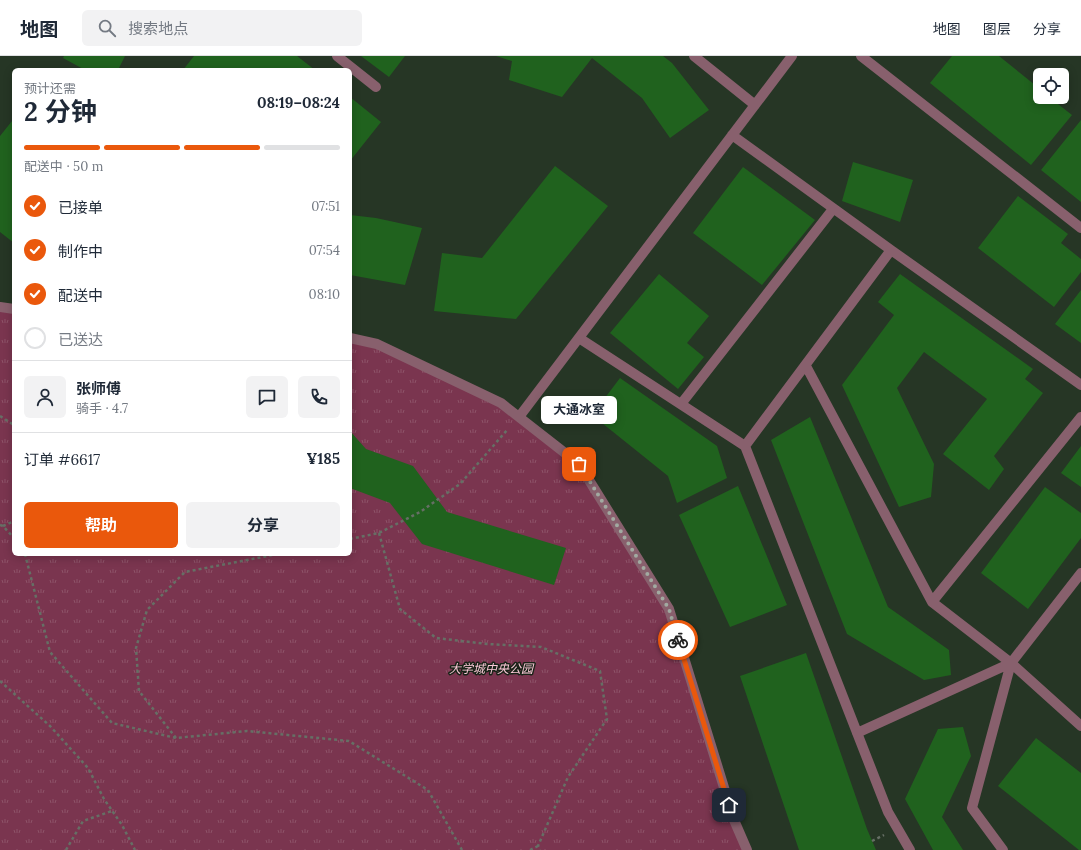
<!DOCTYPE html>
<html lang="zh">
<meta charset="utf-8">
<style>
body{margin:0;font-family:Lora,"Noto Sans SC",serif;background:#f2f2f3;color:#1f2937;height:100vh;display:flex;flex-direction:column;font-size:15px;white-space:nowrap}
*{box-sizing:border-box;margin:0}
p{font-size:13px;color:#747a83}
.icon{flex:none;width:22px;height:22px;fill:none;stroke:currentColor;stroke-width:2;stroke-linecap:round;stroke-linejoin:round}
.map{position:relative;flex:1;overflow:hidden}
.drawer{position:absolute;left:12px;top:12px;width:340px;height:488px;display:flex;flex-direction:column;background:#fff;border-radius:6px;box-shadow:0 2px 10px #0003}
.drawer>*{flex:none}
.controls{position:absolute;left:1033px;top:12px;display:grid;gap:8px}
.controls a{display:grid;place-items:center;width:36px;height:36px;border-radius:6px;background:#fff;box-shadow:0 2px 10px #0003;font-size:20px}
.pin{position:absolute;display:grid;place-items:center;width:34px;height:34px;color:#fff;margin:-17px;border-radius:8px;box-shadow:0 2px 6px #0006}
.courier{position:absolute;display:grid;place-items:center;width:40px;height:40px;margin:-20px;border:3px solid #ea580c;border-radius:50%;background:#fff;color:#222;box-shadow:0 1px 5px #0007}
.bubble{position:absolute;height:28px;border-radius:6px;background:#fff;box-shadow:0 2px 10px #0003;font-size:13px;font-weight:700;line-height:28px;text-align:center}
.headline em{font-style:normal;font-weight:700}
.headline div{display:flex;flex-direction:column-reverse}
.headline{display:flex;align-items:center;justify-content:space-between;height:68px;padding:0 12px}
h1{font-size:26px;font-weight:700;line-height:30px}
.bar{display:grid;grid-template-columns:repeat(4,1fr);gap:6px 4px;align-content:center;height:48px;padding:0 12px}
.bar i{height:5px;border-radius:3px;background:#e0e1e3}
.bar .on{background:#ea580c}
.bar p{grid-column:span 4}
.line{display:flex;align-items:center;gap:10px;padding:0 12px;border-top:1px solid #e0e1e3}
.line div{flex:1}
.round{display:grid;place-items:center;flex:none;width:42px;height:42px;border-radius:6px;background:#f2f2f3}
ol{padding:0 12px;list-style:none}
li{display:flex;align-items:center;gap:12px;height:44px}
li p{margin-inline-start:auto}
li .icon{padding:4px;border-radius:50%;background:#ea580c;color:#fff;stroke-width:4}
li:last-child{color:#747a83}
li i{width:22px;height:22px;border:2px solid #e0e1e3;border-radius:50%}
.button{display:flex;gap:8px;margin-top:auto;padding:8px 12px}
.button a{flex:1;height:46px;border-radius:6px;background:#ea580c;color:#fff;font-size:16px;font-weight:700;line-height:46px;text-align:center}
.button a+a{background:#f2f2f3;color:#1f2937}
header{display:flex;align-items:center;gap:24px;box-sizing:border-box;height:56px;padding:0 20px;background:#fff;border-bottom:1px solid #e0e1e3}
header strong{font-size:19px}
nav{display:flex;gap:22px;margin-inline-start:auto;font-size:14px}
.search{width:280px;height:36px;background:#f2f2f3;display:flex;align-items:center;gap:10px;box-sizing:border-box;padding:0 14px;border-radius:6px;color:#747a83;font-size:15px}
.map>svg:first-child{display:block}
.built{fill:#263625;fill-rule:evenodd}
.grass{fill:url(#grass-tufts)}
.building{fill:#20621e}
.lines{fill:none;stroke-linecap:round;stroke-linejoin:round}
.path{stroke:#666f65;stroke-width:2.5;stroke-dasharray:3 3;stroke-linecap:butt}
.street{stroke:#88606d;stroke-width:10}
.done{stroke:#a2aaa1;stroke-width:4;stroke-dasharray:0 7.2}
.route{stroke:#ea580c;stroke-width:5}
.labels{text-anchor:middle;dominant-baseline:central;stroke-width:3;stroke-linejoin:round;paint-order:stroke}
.park-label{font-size:12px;font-style:italic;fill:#fac8d7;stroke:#182317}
</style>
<header>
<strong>地图</strong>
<div class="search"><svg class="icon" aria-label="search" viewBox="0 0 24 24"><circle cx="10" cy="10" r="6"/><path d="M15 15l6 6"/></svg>搜索地点</div>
<nav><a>地图</a><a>图层</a><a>分享</a></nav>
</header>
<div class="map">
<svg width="1081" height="794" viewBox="0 0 1081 794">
<defs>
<pattern id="grass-tufts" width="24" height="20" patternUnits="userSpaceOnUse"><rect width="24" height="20" fill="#7a354f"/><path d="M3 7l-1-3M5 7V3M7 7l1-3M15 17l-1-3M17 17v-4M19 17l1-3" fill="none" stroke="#8d5368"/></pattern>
</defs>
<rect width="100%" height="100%" fill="#212c20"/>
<path class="built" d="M0,0H1081V794H747L350,282V14H14V253L0,251ZM1040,19H1062V41H1040Z"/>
<path class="grass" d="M0,251L14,253V498H350V282L377,288L501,347L579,408L669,553L747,794H0Z"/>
<path class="building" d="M64,0H125L118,14H85L63,2Z
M194,0H297L315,14H183Z
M361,0H405L389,21Z
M496,0H663L672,7L709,54L670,82L642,42L592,2L562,41L509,24L512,5Z
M952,0H999L1040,33V41H1049L1072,59L1031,109L930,27Z
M350,41L381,66L350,105Z
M1081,64V146L1041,114Z
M12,65L14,67V187L0,176V80Z
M853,106L913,124L900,166L842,145Z
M555,110L608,150L516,263L434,255L442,197L482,202Z
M743,111L815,164L762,229L693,177Z
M1018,140L1068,178L1061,187L1081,203V216L1054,251L978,192Z
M350,159L376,162L422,172L405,229L350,219Z
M659,218L709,260L687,287L704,301L678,333L610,277Z
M900,218L1033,313L1025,323L1043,337L994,400L1004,413L989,434L943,398L987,343L924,296L897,332L934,408L931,441L899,451L842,329L894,259L878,246Z
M1081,234V287L1055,268Z
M620,322L717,390L727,422L677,447L668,420L592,359Z
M810,361L888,551L949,594L951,619L924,624L847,578L771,384Z
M350,375L366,393L413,410L447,456L566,492L554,529L422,488L390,447L350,432Z
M1081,390V431L1061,417Z
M738,430L787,549L730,571L679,459Z
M1045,431L1081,457V482L1028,553L981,517Z
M806,597L867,773L876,794H799L740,620Z
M963,671L971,700L942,761L963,794H933L905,743L938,673Z
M1036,682L1081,717V794H1079L998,730Z"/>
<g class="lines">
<path class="path" d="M0,360L14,369
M0,469L3,470L14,482
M3,470L14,465
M379,477L400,553L436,582L487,588L541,591L600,615L607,663L568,721L538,790L540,794
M350,483L379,477L420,456L460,428L508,373
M25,498L50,596L112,667L176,682L247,675L349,685L428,734L462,794
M0,625L50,670L88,712L104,743L122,769L135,794
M176,682L139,635L136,592L147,554L185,516L278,498
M872,785L884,779
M66,794L83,765L112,755
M530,794L538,790"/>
<path class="street" d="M337,0L376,31
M694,0L755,49
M861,0L1081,172
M732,79L891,194
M0,251L14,253
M350,282L377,288L501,347L579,408L669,553L734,764L747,794
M579,282L745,390L888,756L910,794
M806,310L932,546L1011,607L1081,670
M681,348L833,153
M519,361L792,0
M745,390L891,194L1081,329
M932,546L1081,361
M857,677L1011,607
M1003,794L972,752L1011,607L1081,517"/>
</g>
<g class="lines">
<path class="done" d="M579,408L669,553L678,584"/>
<path class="route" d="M678,584L729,749"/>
</g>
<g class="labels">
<g class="park-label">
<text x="491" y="612">大学城中央公园</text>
</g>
</g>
</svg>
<div class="controls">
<a><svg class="icon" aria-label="locate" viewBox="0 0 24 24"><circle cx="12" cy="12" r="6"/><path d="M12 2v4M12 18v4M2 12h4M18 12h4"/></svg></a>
</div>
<div class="pin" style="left:579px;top:408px;background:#ea580c"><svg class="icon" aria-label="bag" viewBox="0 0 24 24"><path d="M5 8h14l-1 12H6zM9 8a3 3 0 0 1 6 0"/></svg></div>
<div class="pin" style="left:729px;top:749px;background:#1f2937"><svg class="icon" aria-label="home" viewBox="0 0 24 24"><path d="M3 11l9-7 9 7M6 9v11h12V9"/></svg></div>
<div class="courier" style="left:678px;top:584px"><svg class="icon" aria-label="bike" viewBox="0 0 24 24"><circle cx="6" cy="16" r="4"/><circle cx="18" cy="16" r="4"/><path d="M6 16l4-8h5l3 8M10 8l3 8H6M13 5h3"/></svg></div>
<div class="bubble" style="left:541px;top:340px;width:76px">大通冰室</div>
<section class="drawer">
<div class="headline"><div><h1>2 分钟</h1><p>预计还需</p></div><em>08:19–08:24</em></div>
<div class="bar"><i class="on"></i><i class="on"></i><i class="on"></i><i></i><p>配送中 · 50 m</p></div>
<ol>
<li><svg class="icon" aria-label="check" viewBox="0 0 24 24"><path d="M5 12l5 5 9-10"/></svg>已接单<p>07:51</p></li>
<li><svg class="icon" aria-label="check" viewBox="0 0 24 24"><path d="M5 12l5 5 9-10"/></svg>制作中<p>07:54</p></li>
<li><svg class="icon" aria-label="check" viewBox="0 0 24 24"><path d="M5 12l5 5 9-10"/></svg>配送中<p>08:10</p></li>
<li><i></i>已送达</li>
</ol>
<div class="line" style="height:72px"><a class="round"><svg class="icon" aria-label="person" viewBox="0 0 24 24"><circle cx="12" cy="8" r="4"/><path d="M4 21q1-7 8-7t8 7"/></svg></a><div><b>张师傅</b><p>骑手 · 4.7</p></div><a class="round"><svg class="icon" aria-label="chat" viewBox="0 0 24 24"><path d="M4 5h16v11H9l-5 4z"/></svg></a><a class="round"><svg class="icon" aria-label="phone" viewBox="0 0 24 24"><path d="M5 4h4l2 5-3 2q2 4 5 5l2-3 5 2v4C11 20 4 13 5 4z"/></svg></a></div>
<div class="line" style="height:52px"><div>订单 #6617</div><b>¥185</b></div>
<div class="button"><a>帮助</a><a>分享</a></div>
</section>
</div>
